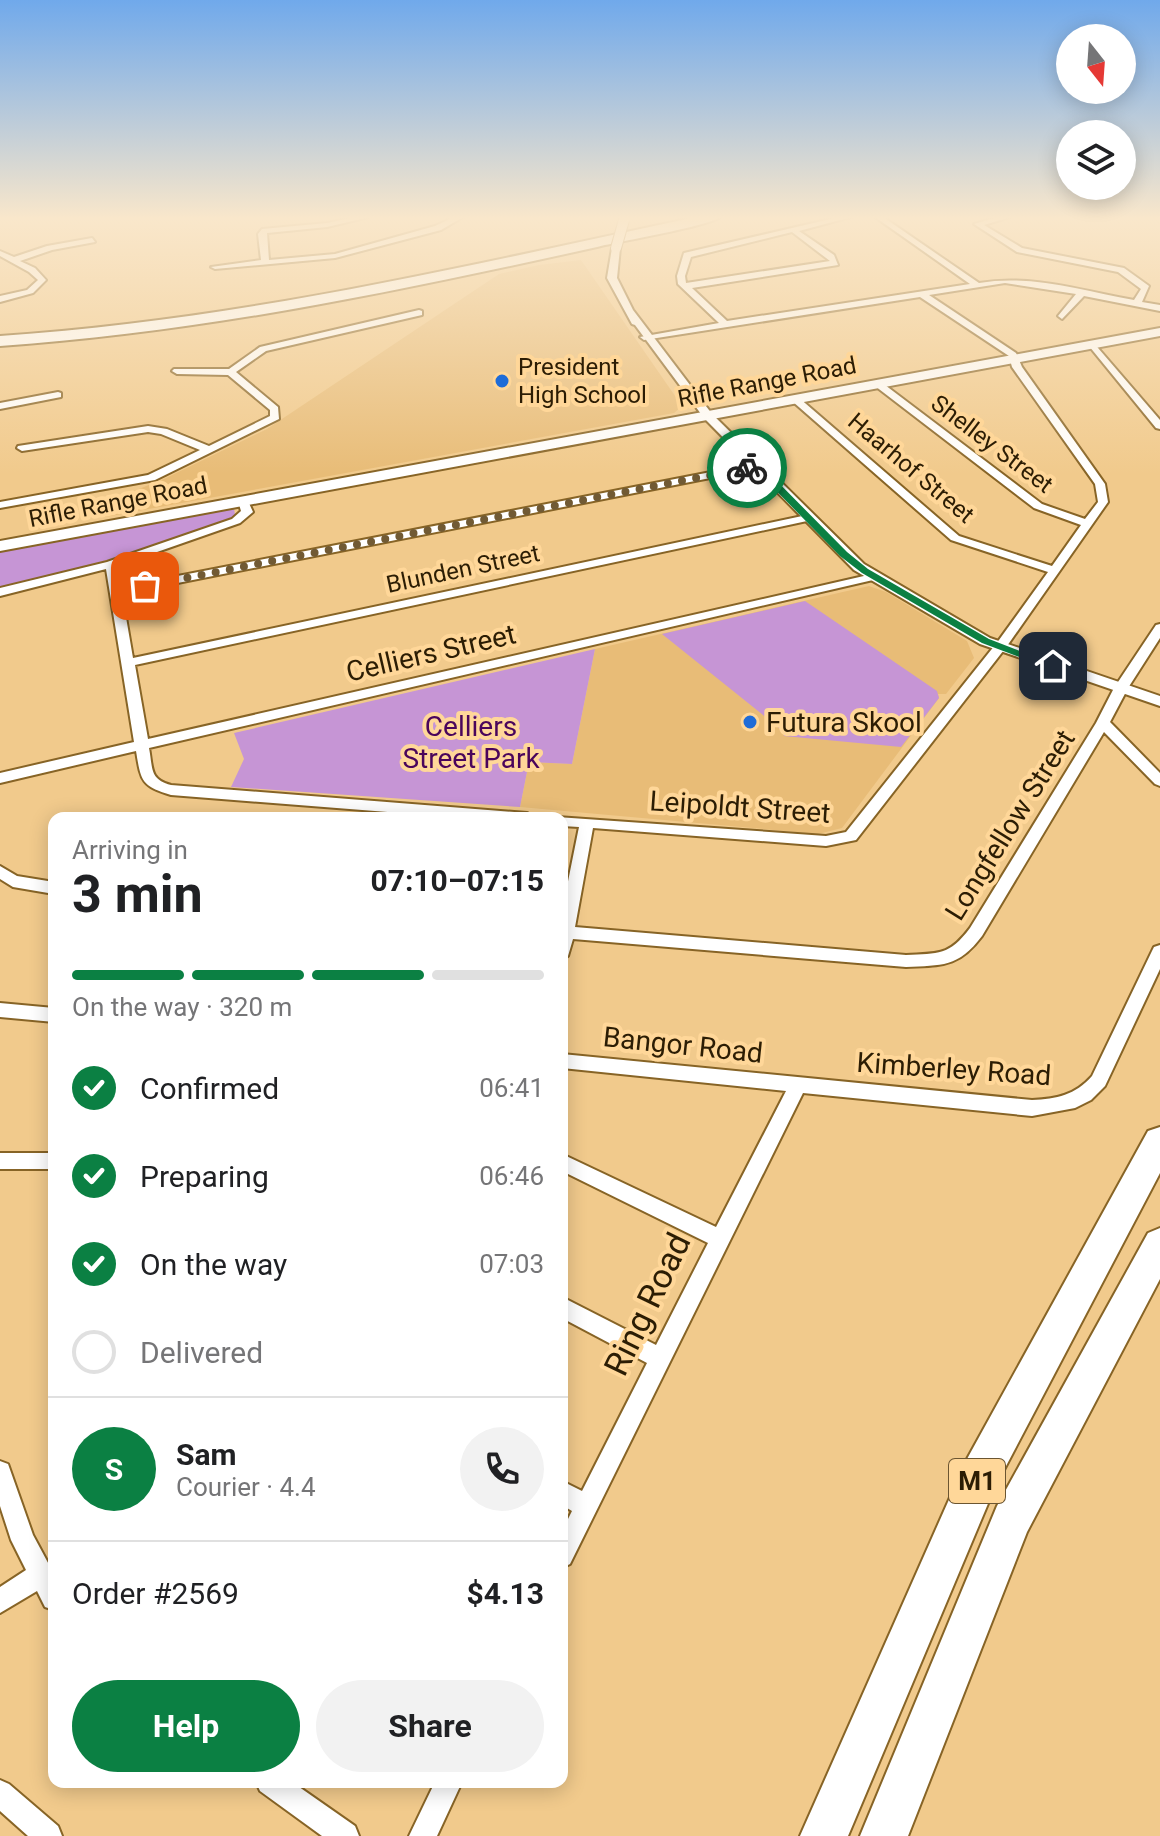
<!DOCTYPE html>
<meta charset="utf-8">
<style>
body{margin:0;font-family:Roboto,sans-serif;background:#f2f2f2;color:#202124;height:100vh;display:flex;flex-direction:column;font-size:30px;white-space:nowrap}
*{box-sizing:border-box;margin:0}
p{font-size:26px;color:#757577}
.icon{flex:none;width:44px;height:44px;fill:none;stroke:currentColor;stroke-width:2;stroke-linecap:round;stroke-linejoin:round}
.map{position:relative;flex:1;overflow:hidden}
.drawer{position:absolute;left:48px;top:812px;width:520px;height:976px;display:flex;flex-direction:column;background:#fff;border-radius:16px;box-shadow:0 4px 20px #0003}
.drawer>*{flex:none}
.needle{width:52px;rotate:163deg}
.buttons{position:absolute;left:1056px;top:24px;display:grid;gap:16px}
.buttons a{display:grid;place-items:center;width:80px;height:80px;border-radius:50%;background:#fff;box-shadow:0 4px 20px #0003;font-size:40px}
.pin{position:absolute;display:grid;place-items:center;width:68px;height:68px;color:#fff;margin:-34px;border-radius:16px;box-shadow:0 4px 12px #0006}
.courier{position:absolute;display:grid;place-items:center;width:80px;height:80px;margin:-40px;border:6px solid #0b8043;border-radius:50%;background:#fff;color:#222;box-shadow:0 2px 10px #0007}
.headline em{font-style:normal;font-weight:700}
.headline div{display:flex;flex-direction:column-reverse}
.headline{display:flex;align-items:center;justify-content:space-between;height:136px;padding:0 24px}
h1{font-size:52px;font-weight:700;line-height:60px}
.bar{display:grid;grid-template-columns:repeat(4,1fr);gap:12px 8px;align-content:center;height:96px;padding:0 24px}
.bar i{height:10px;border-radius:6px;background:#e0e0e0}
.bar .active{background:#0b8043}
.bar p{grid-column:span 4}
.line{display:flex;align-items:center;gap:20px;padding:0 24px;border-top:2px solid #e0e0e0}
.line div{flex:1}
.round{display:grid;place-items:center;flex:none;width:84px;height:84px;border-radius:42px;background:#f2f2f2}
ol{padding:0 24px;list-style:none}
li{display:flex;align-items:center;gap:24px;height:88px}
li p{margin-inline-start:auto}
li .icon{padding:8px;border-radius:50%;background:#0b8043;color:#fff;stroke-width:4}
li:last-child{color:#757577}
li i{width:44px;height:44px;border:4px solid #e0e0e0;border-radius:50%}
.cta{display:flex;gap:16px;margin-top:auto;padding:16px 24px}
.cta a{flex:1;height:92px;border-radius:48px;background:#0b8043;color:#fff;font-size:32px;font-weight:700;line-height:92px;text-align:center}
.cta a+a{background:#f2f2f2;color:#202124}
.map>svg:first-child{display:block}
.built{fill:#e8bc77}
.green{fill:#c695d5}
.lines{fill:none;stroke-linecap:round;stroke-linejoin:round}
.minor-casing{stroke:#876426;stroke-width:4}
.tertiary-casing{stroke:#876426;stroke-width:4}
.secondary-casing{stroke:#876426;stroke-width:4}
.motorway-casing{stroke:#876426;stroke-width:4}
.minor{fill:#fff;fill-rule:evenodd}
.tertiary{fill:#fff;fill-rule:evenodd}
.secondary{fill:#fff;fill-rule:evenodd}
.motorway{fill:#fff;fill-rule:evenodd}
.tertiary-bridge-casing{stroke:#876426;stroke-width:12;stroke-linecap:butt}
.tertiary-bridge{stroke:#fff;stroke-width:10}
.route{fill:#0b8043}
.done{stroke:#715a34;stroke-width:8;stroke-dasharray:0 14.4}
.poi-dot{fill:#1f6cd7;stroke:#ffd799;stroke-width:3}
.labels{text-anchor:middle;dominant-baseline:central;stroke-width:8;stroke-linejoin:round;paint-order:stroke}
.far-poi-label{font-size:24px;fill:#2c1d04;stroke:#ffd799;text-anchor:start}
.far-street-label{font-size:24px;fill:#2c1d04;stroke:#ffd799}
.shield{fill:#ffd799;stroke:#6b5531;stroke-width:2}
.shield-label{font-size:26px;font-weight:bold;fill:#2c1d04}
.street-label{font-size:28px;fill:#2c1d04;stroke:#ffd799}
.poi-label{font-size:28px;fill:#2c1d04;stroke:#ffd799;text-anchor:start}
.park-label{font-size:28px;fill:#4a055b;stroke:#ffd799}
.near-street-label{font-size:34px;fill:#2c1d04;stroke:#ffd799}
</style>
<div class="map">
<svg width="1160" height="1836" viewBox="0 0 1160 1836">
<rect width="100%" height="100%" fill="#f1ca8c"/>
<path class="built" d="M581,260L682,406L674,413L105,517L97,506L166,478L267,429L499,274L539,265Z
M869,586L886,592L967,641L974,658L946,694H938L939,698L842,828L818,834L520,807L529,762L572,764L595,649Z"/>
<path class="green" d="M234,508L235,515L230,518L119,557L0,588V551Z
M805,601L937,691L939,698L901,747L784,736L783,731L662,634Z
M595,649L572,764L529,762L520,807L231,787L244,759L234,733Z"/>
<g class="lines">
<defs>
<path id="minor" d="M356,217H369L327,227L267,233L269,260L335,254L435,226L454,217H463L441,230L335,258L215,269L211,267L261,260L258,234L262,229L327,223Z
M839,217H851L799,231L834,255L838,265L692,288L727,321L970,284L875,217H883L979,283C1031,274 1083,291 1134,300L1141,289L1118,272L1017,252L974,224L998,217H1010L984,225L1022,248L1124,268L1149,286L1142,302L1160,305V311L1084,296L1062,319L1058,316L1076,294L1005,283L929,295L1016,353L1022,367L1105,484L1108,502L1007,646L856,840L826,846L593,828L575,927L906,955C939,953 949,956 970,928L1096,723L1114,688L1156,625L1160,624V638L1128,688L1110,722L1160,773V786L1155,784L1104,732L982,936C958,968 942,965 906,967L573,939L568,956L562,958V911L579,827L562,826V818L557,817L826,836L846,832L999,640L1048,572L951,540L792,401V397H798L959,536L1052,566L1081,525L1034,508L875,386V382H881L1042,504L1085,519L1098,502L1095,484L1012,367L1009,356L920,297L644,340L640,337L719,323L678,284L677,276L684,253ZM792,232L830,261L686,283L685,276L691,257Z
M92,238L95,242L52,250L20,261L35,268L46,280L33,293L0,302V296L27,290L38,280L29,272L0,256V251L14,257L47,246Z
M419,310L422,311V315L266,351L236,372L278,407L279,419L155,480L0,508V502L148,475L200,450L161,434L148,432L22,451L17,448L18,446L148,426L167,429L209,446L270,416V410L228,375L177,374L172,371L174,369H229L260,347Z
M1092,341L1160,420V429L1156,428L1089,346V342Z
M58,392L61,393V397L0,409V403Z
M757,463L762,466L761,468L122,594L133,658L807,515L813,518L807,521L135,665L148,739L877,573L879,576L873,580L149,748C153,768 149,779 171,785L527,813L534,818H464L171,795C141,786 141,781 136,751L0,783V773L134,742L106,569L0,596V588L107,562L232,519L241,511L238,501L243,498L248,501L253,512L240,523L117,566L121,587Z
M0,866L17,876L54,882V894L13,887L0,879Z
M1160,945V969L1105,1086L1091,1100L1075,1108L1032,1116L803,1093L570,1564L562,1568V1531L572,1511L562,1505V1481L582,1491L647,1363L562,1318V1297L656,1345L708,1243L562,1171V1154L716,1227L786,1091L562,1068V1054L1032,1100C1057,1099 1075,1095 1092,1076L1152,951L1154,947Z
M0,1003L54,1008V1022L0,1017Z
M0,1153H54V1169H0Z
M0,1461L8,1464L33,1535L54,1574V1610L45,1607L37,1591L0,1613V1587L26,1570L11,1540L0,1506Z
M0,1780L9,1784L58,1826L62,1836H28L0,1811Z
M256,1782H292L355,1826L359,1836H322L260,1791Z
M435,1782H462L437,1836H409Z"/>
<path id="tertiary" d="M616,245L620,248L617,278L633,310L712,414L864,564L990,638L1160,696V706L980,644L854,570L704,418L635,325L632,324L607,278L612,248Z"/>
<path id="secondary" d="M1160,328V336L0,551V541Z"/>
<path id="motorway" d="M696,217H720C706,227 620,241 597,247C399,291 203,332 0,346V336C239,320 463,267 696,217Z
M1160,1127V1173L995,1487L848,1836H800L967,1459L1148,1131Z
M1160,1228V1279L1027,1532L908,1836H860L997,1506L1148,1233Z"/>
</defs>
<use href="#minor" class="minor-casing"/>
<use href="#tertiary" class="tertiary-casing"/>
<use href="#secondary" class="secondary-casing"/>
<use href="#motorway" class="motorway-casing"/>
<use href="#minor" class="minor"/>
<use href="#tertiary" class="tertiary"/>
<use href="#secondary" class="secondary"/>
<use href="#motorway" class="motorway"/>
<defs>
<path id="tertiary-bridge" d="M616,248L624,220"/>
</defs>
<use href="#tertiary-bridge" class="tertiary-bridge-casing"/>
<use href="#tertiary-bridge" class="tertiary-bridge"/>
</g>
<linearGradient id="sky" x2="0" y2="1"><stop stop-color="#70a9eb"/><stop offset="0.46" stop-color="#f9e7cb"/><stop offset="1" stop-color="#f9e7cb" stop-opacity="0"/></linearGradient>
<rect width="1160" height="474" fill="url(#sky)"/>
<path class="route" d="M760,464L847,552L868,569L989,639L1058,666L1049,668L982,643L862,573L840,556L755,469L743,468Z"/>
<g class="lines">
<path class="done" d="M145,586L747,468"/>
</g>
<g class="poi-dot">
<circle cx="502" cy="381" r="8"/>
<circle cx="750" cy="722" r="8"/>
</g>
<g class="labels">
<g class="far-poi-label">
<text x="518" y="367">President<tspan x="518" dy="28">High School</tspan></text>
</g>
<g class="far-street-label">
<text transform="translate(767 382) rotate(-11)">Rifle Range Road</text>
<text transform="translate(992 444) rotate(37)">Shelley Street</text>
<text transform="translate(911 468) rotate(40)">Haarhof Street</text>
<text transform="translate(118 502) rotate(-11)">Rifle Range Road</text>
<text transform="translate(463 569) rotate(-12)">Blunden Street</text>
</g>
<rect class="shield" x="949" y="1459" width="56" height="44" rx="6"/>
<g class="shield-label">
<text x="977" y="1481">M1</text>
</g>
<g class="street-label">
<text transform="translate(431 653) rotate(-13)">Celliers Street</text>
<text transform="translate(740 807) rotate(4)">Leipoldt Street</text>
<text transform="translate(1010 825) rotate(-58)">Longfellow Street</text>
<text transform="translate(683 1045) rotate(6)">Bangor Road</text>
<text transform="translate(954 1069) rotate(4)">Kimberley Road</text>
</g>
<g class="poi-label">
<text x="766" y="722">Futura Skool</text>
</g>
<g class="park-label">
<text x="471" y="726">Celliers<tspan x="471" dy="32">Street Park</tspan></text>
</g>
<g class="near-street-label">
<text transform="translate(647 1304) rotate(-64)">Ring Road</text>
</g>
</g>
</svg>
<div class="buttons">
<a><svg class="needle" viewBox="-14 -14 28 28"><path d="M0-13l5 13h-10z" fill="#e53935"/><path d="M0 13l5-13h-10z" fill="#757577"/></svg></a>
<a><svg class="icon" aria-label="layers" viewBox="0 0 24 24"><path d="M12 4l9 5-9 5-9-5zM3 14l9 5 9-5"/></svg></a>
</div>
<div class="pin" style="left:145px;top:586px;background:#ea580c"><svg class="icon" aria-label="bag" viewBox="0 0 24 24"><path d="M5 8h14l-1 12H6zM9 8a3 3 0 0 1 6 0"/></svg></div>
<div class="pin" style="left:1053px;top:666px;background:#1f2937"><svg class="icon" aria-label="home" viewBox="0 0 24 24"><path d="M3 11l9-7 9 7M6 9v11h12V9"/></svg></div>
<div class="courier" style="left:747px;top:468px"><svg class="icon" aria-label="bike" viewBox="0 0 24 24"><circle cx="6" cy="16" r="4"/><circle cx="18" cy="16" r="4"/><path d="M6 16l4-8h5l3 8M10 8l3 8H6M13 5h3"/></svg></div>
<section class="drawer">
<div class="headline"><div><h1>3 min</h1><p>Arriving in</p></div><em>07:10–07:15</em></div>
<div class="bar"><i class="active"></i><i class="active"></i><i class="active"></i><i></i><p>On the way · 320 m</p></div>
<ol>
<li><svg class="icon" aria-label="check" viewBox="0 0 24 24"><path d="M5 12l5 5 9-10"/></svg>Confirmed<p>06:41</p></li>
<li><svg class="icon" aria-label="check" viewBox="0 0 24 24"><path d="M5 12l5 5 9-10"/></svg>Preparing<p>06:46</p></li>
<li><svg class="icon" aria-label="check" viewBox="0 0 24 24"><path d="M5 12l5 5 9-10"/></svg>On the way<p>07:03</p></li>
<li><i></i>Delivered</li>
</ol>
<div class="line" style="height:144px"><b class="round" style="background:#0b8043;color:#fff">S</b><div><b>Sam</b><p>Courier · 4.4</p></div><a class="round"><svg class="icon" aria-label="phone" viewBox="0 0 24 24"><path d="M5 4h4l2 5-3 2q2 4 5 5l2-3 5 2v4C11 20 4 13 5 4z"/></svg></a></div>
<div class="line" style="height:104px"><div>Order #2569</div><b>$4.13</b></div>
<div class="cta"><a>Help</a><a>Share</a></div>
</section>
</div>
